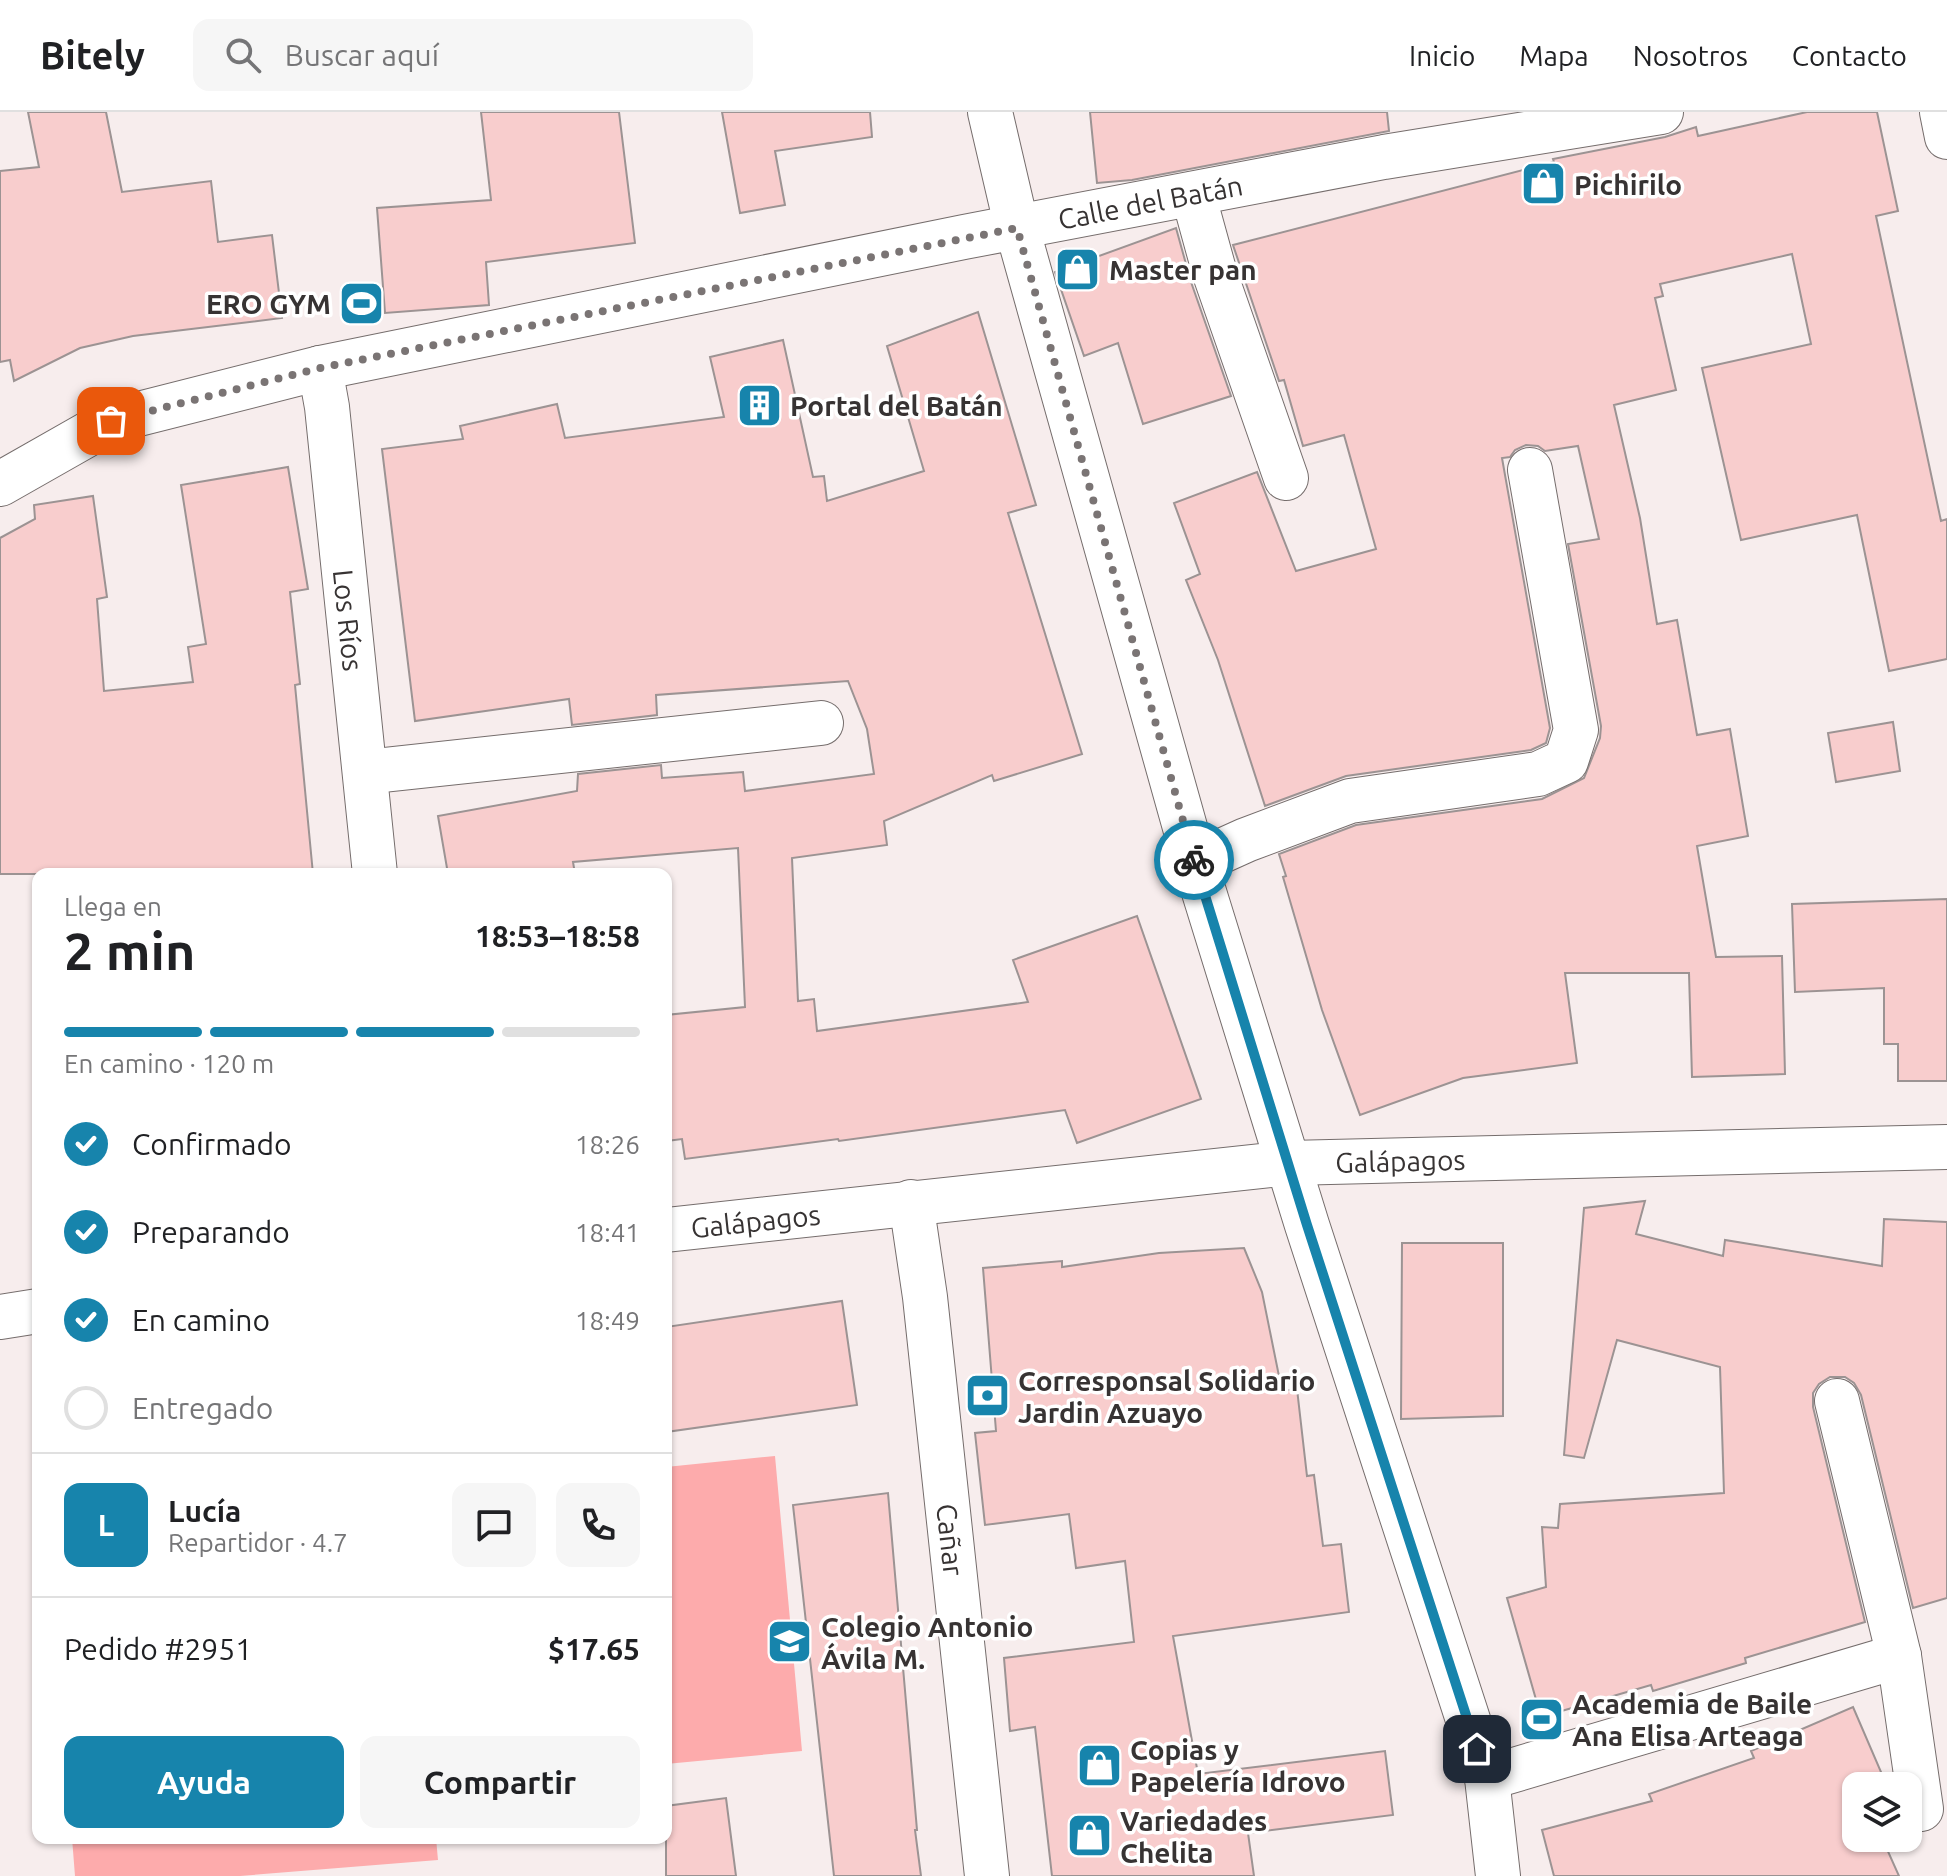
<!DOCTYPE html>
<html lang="es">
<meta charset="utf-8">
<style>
body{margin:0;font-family:Ubuntu,sans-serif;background:#f6f6f6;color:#202124;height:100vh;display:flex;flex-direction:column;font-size:30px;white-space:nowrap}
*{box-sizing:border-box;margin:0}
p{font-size:26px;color:#757577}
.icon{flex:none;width:44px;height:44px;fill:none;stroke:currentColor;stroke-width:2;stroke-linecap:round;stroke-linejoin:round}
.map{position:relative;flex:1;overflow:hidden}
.panel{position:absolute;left:32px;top:756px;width:640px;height:976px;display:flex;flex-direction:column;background:#fff;border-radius:16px;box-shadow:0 2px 6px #0004}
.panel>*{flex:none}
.fabs{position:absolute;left:1842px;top:1660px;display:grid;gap:16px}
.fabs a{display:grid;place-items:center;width:80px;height:80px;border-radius:16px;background:#fff;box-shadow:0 2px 6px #0004;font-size:40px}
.pin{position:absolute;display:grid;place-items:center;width:68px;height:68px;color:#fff;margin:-34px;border-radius:16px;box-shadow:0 4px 12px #0006}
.courier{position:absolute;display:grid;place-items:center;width:80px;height:80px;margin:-40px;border:6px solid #1784ac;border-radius:50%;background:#fff;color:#222;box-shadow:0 2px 10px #0007}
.summary em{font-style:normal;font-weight:700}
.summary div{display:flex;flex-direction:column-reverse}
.summary{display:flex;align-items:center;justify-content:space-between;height:136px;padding:0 32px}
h1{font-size:52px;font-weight:700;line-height:60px}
.bar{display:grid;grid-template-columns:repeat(4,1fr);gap:12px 8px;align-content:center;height:96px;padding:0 32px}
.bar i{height:10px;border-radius:6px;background:#e0e0e0}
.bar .active{background:#1784ac}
.bar p{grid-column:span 4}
.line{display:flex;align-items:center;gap:20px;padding:0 32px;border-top:2px solid #e0e0e0}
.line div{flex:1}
.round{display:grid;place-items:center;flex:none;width:84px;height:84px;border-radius:16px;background:#f6f6f6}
ol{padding:0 32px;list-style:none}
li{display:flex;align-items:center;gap:24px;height:88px}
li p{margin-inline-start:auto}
li .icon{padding:8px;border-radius:50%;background:#1784ac;color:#fff;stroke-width:4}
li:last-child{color:#757577}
li i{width:44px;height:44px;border:4px solid #e0e0e0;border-radius:50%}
.button{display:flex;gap:16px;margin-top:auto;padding:16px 32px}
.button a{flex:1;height:92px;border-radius:16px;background:#1784ac;color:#fff;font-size:32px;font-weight:700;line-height:92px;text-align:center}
.button a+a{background:#f6f6f6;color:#202124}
header{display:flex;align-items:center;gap:48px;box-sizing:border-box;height:112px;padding:0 40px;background:#fff;border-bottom:2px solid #e0e0e0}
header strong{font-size:38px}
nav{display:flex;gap:44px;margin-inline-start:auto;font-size:28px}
.search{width:560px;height:72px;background:#f6f6f6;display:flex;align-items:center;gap:20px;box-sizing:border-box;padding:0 28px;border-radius:16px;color:#757577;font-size:30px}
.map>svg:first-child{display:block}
.green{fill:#fdabac}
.building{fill:#f8cdcd;stroke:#9c9393;stroke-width:2}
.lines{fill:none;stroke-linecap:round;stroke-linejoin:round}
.minor-casing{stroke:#756d6c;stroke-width:46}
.minor{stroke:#fff;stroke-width:44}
.done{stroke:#7a7474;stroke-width:8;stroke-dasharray:0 14.4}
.route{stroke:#1784ac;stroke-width:10}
.labels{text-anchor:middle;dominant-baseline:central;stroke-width:7;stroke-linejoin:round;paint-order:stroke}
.poi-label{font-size:28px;font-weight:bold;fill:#373333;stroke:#fff;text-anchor:start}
.street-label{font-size:28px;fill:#373333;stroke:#fff}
</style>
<header>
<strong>Bitely</strong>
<div class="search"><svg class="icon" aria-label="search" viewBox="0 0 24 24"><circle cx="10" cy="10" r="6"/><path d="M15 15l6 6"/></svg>Buscar aquí</div>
<nav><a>Inicio</a><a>Mapa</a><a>Nosotros</a><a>Contacto</a></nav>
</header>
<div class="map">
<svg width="1947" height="1764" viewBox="0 0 1947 1764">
<rect width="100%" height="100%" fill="#f7eded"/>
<path class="green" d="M775,1344L802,1639L666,1652V1355Z
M72,1726H436L438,1748L240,1764H75Z"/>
<path class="building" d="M28,0H106L122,80L211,69L218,130L272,123L282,206L133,224L80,236L14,269L10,248L0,250V59L39,55Z
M481,0H619L635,131L486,150L489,193L385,201L377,96L491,88Z
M722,0H870L872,25L775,39L785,93L740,101Z
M1090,0H1387L1389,19L1132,68L1097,71Z
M1807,0H1877L1898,99L1876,104L1941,409L1947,407V547L1889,559L1857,403L1741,428L1702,256L1811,232L1792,142L1660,172L1663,184L1655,186L1676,278L1614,293L1640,406L1657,512L1677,508L1697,623L1730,617L1748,724L1697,734L1716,845L1782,844L1785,962L1692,965L1689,861H1565L1577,951L1463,966L1360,1003L1322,898L1283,765L1286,764L1279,742L1356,713L1542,687L1584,666L1600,626L1601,614L1568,432L1599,427L1578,334L1545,339L1538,334L1526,333L1515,338L1510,345L1502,346L1550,616L1546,631L1531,638L1346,664L1265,694L1218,548L1186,468L1200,462L1174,391L1257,360L1296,459L1376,437L1344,323L1303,334L1284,268L1279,269L1233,133L1554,50L1553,47L1665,25L1696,15L1698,24Z
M1176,116L1191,170L1231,284L1143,312L1118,231L1084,244L1055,160Z
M978,200L1036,393L1008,401L1082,642L994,669L992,663L884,709L887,733L792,746L798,889L814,887L817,919L1028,890L1013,848L1137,804L1201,987L1077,1031L1065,998L839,1029L838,1027L685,1047L682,1027L666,1029V903L745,895L738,736L573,750L575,762H448L438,704L577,679L578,662L661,653L662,666L743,660L745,679L874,662L867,617L848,569L656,583L657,603L572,613L569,587L415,609L382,337L463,327L460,314L557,292L565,326L724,305L710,245L783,228L813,365L824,364L827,389L924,359L887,234Z
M288,355L308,477L290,480L300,572L295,573L313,762H0V426L35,407L34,393L93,384L107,485L97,487L104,579L193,570L188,535L206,532L181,373Z
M1893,610L1900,659L1836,670L1828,621Z
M1947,787V969H1898V932H1884V876L1795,880L1792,792Z
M1645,1089L1636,1122L1723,1144L1725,1128L1882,1154L1884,1107L1947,1110V1486L1913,1496L1861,1283L1854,1271L1845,1265H1830L1819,1272L1813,1281V1295L1865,1510L1745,1546L1746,1551L1653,1579L1651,1573L1541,1605L1507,1486L1546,1475L1542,1415L1558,1416L1560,1392L1724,1381L1720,1255L1617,1228L1584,1346L1564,1343L1584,1096Z
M1402,1131H1503V1304L1401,1307Z
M1244,1136L1262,1180L1282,1279L1297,1277L1307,1364L1314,1363L1323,1434L1341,1432L1349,1500L1173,1524L1198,1662L1385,1639L1393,1703L1248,1721L1254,1764H1052L1035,1615L1010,1619L1004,1546L1134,1530L1125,1449L1076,1456L1069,1402L985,1413L975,1321L996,1319L983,1156L1062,1149V1155L1159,1141Z
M842,1189L857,1293L666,1320V1215Z
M888,1381L917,1718H915L921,1764H834L793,1393Z
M1853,1595L1887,1674H1856V1726H1882L1899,1764H1554L1542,1718L1652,1689L1649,1682L1754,1646L1751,1639Z
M726,1686L736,1764H666V1694Z"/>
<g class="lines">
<defs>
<g id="minor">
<path d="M990,0L1017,116L1195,751L1307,1113L1487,1666L1498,1764"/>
<path d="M1942,0L1947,25"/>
<path d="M1193,82L1215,162L1286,366"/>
<path id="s1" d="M320,256L327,295L375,762"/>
<path id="s2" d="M0,372L111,309L320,256L964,125L1384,45L1661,0"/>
<path d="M365,660L821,611"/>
<path d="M1195,751L1246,728L1350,689L1538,662L1566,649L1576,618L1530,358"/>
<path id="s3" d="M911,1090L925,1185L987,1764"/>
<path id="s4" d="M666,1118L1289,1051L1947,1035"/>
<path d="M0,1205L38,1199"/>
<path d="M1837,1289L1899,1544L1921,1697"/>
<path d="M1487,1666L1899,1544"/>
</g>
</defs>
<use href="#minor" class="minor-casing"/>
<use href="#minor" class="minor"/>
</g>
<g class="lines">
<path class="done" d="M111,309L320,256L1017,116L1194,748"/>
<path class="route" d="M1194,748L1307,1113L1477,1637"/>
</g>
<defs>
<symbol id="shop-square" viewBox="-11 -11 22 22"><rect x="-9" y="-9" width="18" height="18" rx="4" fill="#1784ac" stroke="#fff"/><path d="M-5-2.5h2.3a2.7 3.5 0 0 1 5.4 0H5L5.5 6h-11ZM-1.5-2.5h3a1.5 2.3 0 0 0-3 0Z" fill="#fff"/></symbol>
<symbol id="stadium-square" viewBox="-11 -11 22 22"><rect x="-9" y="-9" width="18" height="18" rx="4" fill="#1784ac" stroke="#fff"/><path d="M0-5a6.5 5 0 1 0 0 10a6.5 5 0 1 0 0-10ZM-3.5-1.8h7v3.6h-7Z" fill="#fff"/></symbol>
<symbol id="building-square" viewBox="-11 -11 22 22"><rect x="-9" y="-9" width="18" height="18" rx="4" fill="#1784ac" stroke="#fff"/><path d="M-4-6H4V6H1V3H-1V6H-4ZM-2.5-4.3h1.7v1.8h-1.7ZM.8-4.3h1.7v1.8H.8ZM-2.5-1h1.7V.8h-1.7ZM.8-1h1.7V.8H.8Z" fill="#fff"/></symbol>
<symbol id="bank-square" viewBox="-11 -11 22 22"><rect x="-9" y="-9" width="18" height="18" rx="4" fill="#1784ac" stroke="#fff"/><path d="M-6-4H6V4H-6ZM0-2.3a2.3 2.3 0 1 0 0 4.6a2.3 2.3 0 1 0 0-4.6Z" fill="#fff"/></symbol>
<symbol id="school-square" viewBox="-11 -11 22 22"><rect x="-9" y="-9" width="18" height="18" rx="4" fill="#1784ac" stroke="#fff"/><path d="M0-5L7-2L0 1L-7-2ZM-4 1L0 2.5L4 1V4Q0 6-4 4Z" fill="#fff"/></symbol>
</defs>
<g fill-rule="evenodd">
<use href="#shop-square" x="1518" y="46" width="51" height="51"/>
<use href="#shop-square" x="1052" y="132" width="51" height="51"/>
<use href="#stadium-square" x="336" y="166" width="51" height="51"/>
<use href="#building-square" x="734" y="268" width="51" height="51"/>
<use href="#bank-square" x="962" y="1258" width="51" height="51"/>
<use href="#school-square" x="764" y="1504" width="51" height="51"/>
<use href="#stadium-square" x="1516" y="1582" width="51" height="51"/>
<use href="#shop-square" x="1074" y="1628" width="51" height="51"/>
<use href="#shop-square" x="1064" y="1698" width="51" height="51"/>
</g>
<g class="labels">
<g class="poi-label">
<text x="1574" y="72">Pichirilo</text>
<text x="1109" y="157">Master pan</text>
<text x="331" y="191" text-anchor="end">ERO GYM</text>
<text x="790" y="293">Portal del Batán</text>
<text x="1018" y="1268">Corresponsal Solidario<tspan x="1018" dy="32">Jardin Azuayo</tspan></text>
<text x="821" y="1514">Colegio Antonio<tspan x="821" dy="32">Ávila M.</tspan></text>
<text x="1572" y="1591">Academia de Baile<tspan x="1572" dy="32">Ana Elisa Arteaga</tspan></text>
<text x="1130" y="1637">Copias y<tspan x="1130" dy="32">Papelería Idrovo</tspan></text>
<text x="1120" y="1708">Variedades<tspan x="1120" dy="32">Chelita</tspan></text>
</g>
<g class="street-label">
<text stroke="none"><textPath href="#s2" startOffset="1190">Calle del Batán</textPath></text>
<text stroke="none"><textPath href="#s1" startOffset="254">Los Ríos</textPath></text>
<text stroke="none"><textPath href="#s4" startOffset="738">Galápagos</textPath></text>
<text stroke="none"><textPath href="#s4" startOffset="90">Galápagos</textPath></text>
<text stroke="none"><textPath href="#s3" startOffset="340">Cañar</textPath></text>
</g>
</g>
</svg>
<div class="fabs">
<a><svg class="icon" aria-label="layers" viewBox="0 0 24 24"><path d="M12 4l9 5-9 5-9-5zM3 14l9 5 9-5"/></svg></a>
</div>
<div class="pin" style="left:111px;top:309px;background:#ea580c"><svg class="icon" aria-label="bag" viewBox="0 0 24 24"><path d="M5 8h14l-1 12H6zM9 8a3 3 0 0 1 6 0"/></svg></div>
<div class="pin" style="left:1477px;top:1637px;background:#1f2937"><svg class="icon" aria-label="home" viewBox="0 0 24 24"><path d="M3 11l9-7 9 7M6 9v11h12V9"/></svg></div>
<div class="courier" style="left:1194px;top:748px"><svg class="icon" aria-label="bike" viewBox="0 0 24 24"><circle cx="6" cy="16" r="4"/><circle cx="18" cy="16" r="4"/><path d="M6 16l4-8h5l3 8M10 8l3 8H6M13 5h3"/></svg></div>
<section class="panel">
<div class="summary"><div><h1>2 min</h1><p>Llega en</p></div><em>18:53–18:58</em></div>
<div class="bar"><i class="active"></i><i class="active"></i><i class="active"></i><i></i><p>En camino · 120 m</p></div>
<ol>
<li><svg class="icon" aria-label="check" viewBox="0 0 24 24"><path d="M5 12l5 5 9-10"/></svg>Confirmado<p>18:26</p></li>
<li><svg class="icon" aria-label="check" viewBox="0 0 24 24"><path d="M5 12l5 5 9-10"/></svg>Preparando<p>18:41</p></li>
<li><svg class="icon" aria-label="check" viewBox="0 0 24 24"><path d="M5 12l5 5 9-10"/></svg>En camino<p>18:49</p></li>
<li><i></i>Entregado</li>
</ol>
<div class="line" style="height:144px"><b class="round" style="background:#1784ac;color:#fff">L</b><div><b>Lucía</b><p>Repartidor · 4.7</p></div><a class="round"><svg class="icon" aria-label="chat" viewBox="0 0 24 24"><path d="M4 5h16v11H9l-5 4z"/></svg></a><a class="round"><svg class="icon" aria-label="phone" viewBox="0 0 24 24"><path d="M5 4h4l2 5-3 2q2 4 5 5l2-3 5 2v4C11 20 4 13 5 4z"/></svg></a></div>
<div class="line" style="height:104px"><div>Pedido #2951</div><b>$17.65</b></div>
<div class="button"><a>Ayuda</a><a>Compartir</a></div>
</section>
</div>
